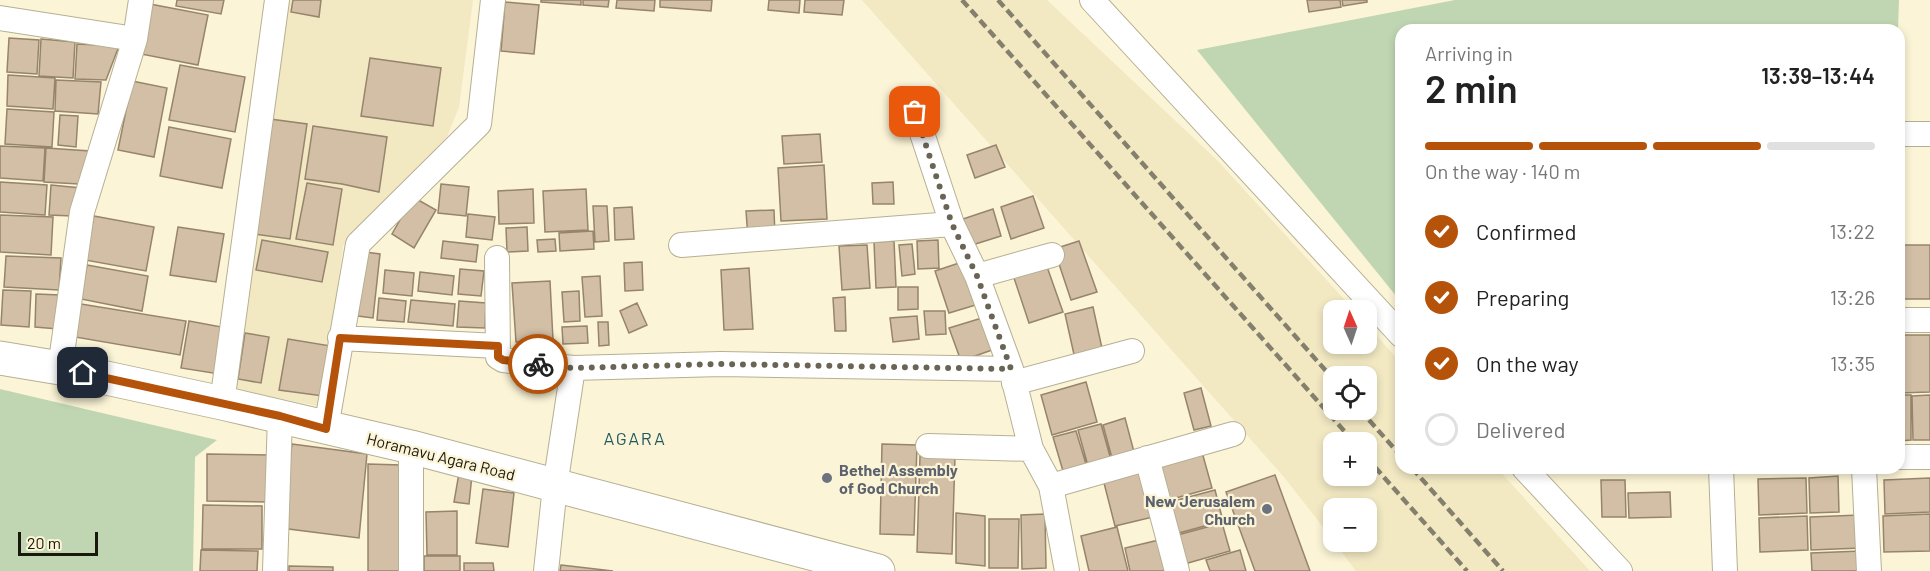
<!DOCTYPE html>
<meta charset="utf-8">
<style>
body{margin:0;font-family:Barlow,sans-serif;background:#f2f2f2;color:#222;height:100vh;display:flex;flex-direction:column;font-size:22px;white-space:nowrap}
*{box-sizing:border-box;margin:0}
p{font-size:20px;color:#767676}
.icon{flex:none;width:33px;height:33px;fill:none;stroke:currentColor;stroke-width:2;stroke-linecap:round;stroke-linejoin:round}
.map{position:relative;flex:1;overflow:hidden}
.side{position:absolute;left:1395px;top:24px;width:510px;height:450px;display:flex;flex-direction:column;background:#fff;border-radius:18px;box-shadow:0 3px 9px #0003}
.side>*{flex:none}
.needle{width:39px;rotate:357deg}
.tools{position:absolute;left:1323px;top:300px;display:grid;gap:12px}
.tools a{display:grid;place-items:center;width:54px;height:54px;border-radius:12px;background:#fff;box-shadow:0 3px 9px #0003;font-size:30px}
.scale{position:absolute;left:18px;bottom:15px;width:80px;box-sizing:border-box;padding-left:6px;border:3px solid #1a170d;border-top:0;font-size:16px;line-height:21px;white-space:nowrap;color:#1a170d;-webkit-text-stroke:4px #fbf4d6;paint-order:stroke}
.pin{position:absolute;display:grid;place-items:center;width:51px;height:51px;color:#fff;margin:-26px;border-radius:12px;box-shadow:0 3px 9px #0006}
.courier{position:absolute;display:grid;place-items:center;width:60px;height:60px;margin:-30px;border:4px solid #b45309;border-radius:50%;background:#fff;color:#222;box-shadow:0 2px 8px #0007}
.headline em{font-style:normal;font-weight:600}
.headline div{display:flex;flex-direction:column-reverse}
.headline{display:flex;align-items:center;justify-content:space-between;height:102px;padding:0 30px}
h1{font-size:39px;font-weight:600;line-height:45px}
.bar{display:grid;grid-template-columns:repeat(4,1fr);gap:9px 6px;align-content:center;height:72px;padding:0 30px}
.bar i{height:8px;border-radius:4px;background:#e0e0e0}
.bar .on{background:#b45309}
.bar p{grid-column:span 4}
ol{padding:0 30px;list-style:none}
li{display:flex;align-items:center;gap:18px;height:66px}
li p{margin-inline-start:auto}
li .icon{padding:6px;border-radius:50%;background:#b45309;color:#fff;stroke-width:4}
li:last-child{color:#767676}
li i{width:33px;height:33px;border:3px solid #e0e0e0;border-radius:50%}
.map>svg:first-child{display:block}
.built{fill:#f2e9c3;fill-rule:evenodd}
.green{fill:#c0d6b2}
.building{fill:#d3bfa6;stroke:#96846c;stroke-width:1.5}
.lines{fill:none;stroke-linecap:round;stroke-linejoin:round}
.street-casing{stroke:#b6b093;stroke-width:26}
.secondary-casing{stroke:#b6b093;stroke-width:35}
.street{stroke:#fff;stroke-width:24}
.secondary{stroke:#fff;stroke-width:33}
.rail{stroke:#85806d;stroke-width:4.5;stroke-dasharray:9 4.5;stroke-linecap:butt}
.done{stroke:#696453;stroke-width:6;stroke-dasharray:0 10.8}
.route{stroke:#b45309;stroke-width:8}
.worship-dot{fill:#6b7280;stroke:#fbf4d6;stroke-width:2}
.labels{text-anchor:middle;dominant-baseline:central;stroke-width:4.5;stroke-linejoin:round;paint-order:stroke}
.street-label{font-size:16px;fill:#1a170d;stroke:#fbf4d6}
.worship-label{font-size:16px;font-weight:bold;fill:#5b616d;stroke:#fbf4d6;text-anchor:start}
.neighbourhood-label{font-size:18px;letter-spacing:1.5px;fill:#1f5960;stroke:#fbf4d6}
</style>
<div class="map">
<svg width="1930" height="571" viewBox="0 0 1930 571">
<rect width="100%" height="100%" fill="#fbf4d6"/>
<path class="built" d="M286,0H473L459,107L447,137L343,246L322,407L235,389Z
M862,0H1047L1217,160L1354,310H1334V344H1366L1367,325L1401,363V468H1497L1590,571H1356L1334,542H1366V508H1334V541L1284,477ZM1334,376H1366V410H1334ZM1334,442H1366V476H1334Z"/>
<path class="green" d="M1455,0H1899L1898,30H1401V302L1197,50Z
M0,389L217,440L195,457L193,571H0Z"/>
<path class="building" d="M177,0H224L221,14L176,6Z
M293,0H321L319,17L291,12Z
M541,0H581V5L541,2Z
M583,0H609L608,7L583,5Z
M617,0H655L654,11L616,8Z
M660,0H712L711,11L660,7Z
M769,0H800L799,13L768,10Z
M805,0H844L842,15L804,12Z
M1307,0H1340L1341,7L1309,12Z
M1342,0H1367V2L1343,6Z
M505,2L539,5L534,54L501,51Z
M150,4L208,15L198,65L141,54Z
M9,38L39,40L37,74L7,72Z
M41,39L75,42L73,78L39,76Z
M77,44L119,46L106,80L75,79Z
M370,58L441,68L433,126L361,116Z
M180,65L245,77L235,132L169,120Z
M8,75L55,78L53,109L7,106Z
M56,80L101,82L98,114L55,111Z
M132,81L167,88L154,157L118,150Z
M7,109L54,112L52,147L5,144Z
M60,115L78,116L76,147L58,145Z
M270,119L307,124L290,239L254,234Z
M313,126L387,137L379,192L342,184L305,179Z
M169,127L231,139L222,188L160,176Z
M820,134L822,162L784,164L782,136Z
M996,145L1005,167L975,178L967,155Z
M0,146L45,148L43,181L0,178Z
M46,148L90,151L79,184L44,182Z
M824,165L827,219L781,221L778,168Z
M0,182L47,185L45,215L0,212Z
M893,182L894,204H873L872,183Z
M307,183L342,189L333,245L296,239Z
M441,184L469,187L466,216L438,213Z
M51,185L81,188L72,216L49,215Z
M533,189L534,223L499,224L498,191Z
M586,189L588,230L545,232L543,191Z
M1033,196L1044,228L1011,239L1001,207Z
M413,197L436,210L414,248L392,234Z
M593,206H607L609,241L595,242Z
M632,207L634,239L615,240L614,208Z
M993,209L1001,236L969,246L960,220Z
M774,210L775,236L748,238L746,211Z
M468,214L495,217L492,240L466,237Z
M0,215L53,217L51,255L0,252Z
M94,216L154,227L146,271L85,260Z
M178,227L224,234L216,282L170,275Z
M527,227L528,251L507,252L506,228Z
M593,231L594,249L560,251L559,233Z
M555,239L556,251L538,252L537,240Z
M262,240L328,252L322,282L256,270Z
M938,240L939,268L918,269L917,241Z
M443,241L478,245L476,262L441,258Z
M894,241L896,287L876,288L874,242Z
M1079,241L1097,292L1071,300L1054,249Z
M912,244L915,274L902,276L899,245Z
M867,245L870,288L842,290L839,246Z
M1899,245H1930V299H1899Z
M365,252L380,254L373,318L358,316Z
M6,256L61,258L59,290L4,287Z
M965,261L979,304L949,313L935,271Z
M1045,261L1063,312L1029,323L1012,272Z
M642,262L643,290L625,291L624,263Z
M87,265L148,276L142,311L81,299Z
M749,268L753,329L724,330L721,270Z
M460,269L484,271L481,296L458,294Z
M385,270L414,273L412,296L383,293Z
M420,272L454,276L452,295L418,291Z
M600,276L602,316L585,317L582,277Z
M550,281L553,340L516,342L512,283Z
M898,287H918V309L898,310Z
M3,290L31,291L29,327L1,325Z
M579,291L580,321L564,322L562,292Z
M36,294L60,295L58,329L35,327Z
M845,297L846,331H835L833,298Z
M379,298L406,301L404,322L377,320Z
M411,300L455,304L453,326L408,322Z
M459,301L486,303L485,328L457,327Z
M637,303L647,325L629,333L620,311Z
M81,304L186,321L180,355L75,337Z
M1093,307L1103,353L1075,359L1065,314Z
M924,311H945L946,334L926,335Z
M917,316L919,339L893,342L890,318Z
M982,318L992,350L961,361L949,328Z
M189,321L227,328L219,374L181,368Z
M598,322H608L609,345L599,346Z
M587,326L588,343L563,344L562,327Z
M245,333L269,337L261,383L238,379Z
M1899,335H1930V392L1899,393Z
M288,339L331,346L323,396L279,390Z
M1086,382L1097,422L1052,435L1041,395Z
M1201,388L1211,426L1194,430L1184,393Z
M1899,395H1911V440L1899,441Z
M1930,395V440H1913L1912,396Z
M1125,418L1134,452L1112,458L1103,425Z
M1101,424L1111,460L1088,466L1078,430Z
M1076,431L1086,464L1063,471L1053,437Z
M292,444L367,454L359,538L281,528Z
M882,444L917,445L914,535L880,534Z
M1202,452L1212,488L1165,501L1155,465Z
M207,454L270,455V502L207,501Z
M920,456L955,457L952,554L917,552Z
M368,464L401,465L399,571H368Z
M1142,469L1153,517L1115,526L1103,479Z
M459,473L472,475L469,504L454,502Z
M1275,475L1310,571H1255L1226,492Z
M1838,476L1839,512L1810,513L1809,478Z
M1806,478L1807,513L1759,515L1758,479Z
M1930,478V512L1885,514L1884,480Z
M1601,480H1625L1626,517H1602Z
M483,489L514,493L508,547L476,543Z
M1215,490L1223,521L1175,534L1166,503Z
M1670,492L1671,517L1629,518L1628,493Z
M203,505L262,506V549H202Z
M457,511V555H427L426,512Z
M956,513L985,516V566L956,563Z
M1045,514L1046,568L1022,569L1021,515Z
M1930,514V551L1884,552L1883,516Z
M1860,515L1861,548L1811,550L1810,517Z
M1807,516L1808,550L1760,552L1759,518Z
M989,519H1019L1018,568H989Z
M1222,523L1230,551L1181,565L1174,536Z
M1117,527L1128,571H1089L1081,536Z
M1159,540L1167,571H1130L1125,548Z
M201,550L258,551L257,571H200Z
M1240,550L1246,571H1210L1206,560Z
M1861,551L1862,571H1812L1811,553Z
M424,556H460V571H424Z
M464,563H493L494,571H464Z
M561,565L613,571H560Z
M289,566L333,567V571H289Z"/>
<g class="lines">
<defs>
<path id="street" d="M1092,0L1401,335
M0,18L135,39
M915,112L952,224L977,276L1011,369L1031,449L1051,486L1067,571
M1902,134H1930
M681,245L952,224
M497,258L498,357L503,360L573,368L721,364L1011,369
M977,276L1052,255
M1899,320H1930
M340,338L498,346
M60,368L82,212L135,39L141,0
M1014,383L1132,351
M222,403L277,0
M326,428L358,244L479,124L493,0
M928,446L1031,449
M411,447V571
M1899,457H1930
M1147,458L1177,571
M1524,468L1620,571
M1721,468L1725,571
M1864,468L1869,571
M1051,486L1233,434
M275,571L280,416
M546,571L555,486L573,368"/>
<path id="secondary" d="M0,358L60,368L222,403L411,447L878,571"/>
</defs>
<use href="#street" class="street-casing"/>
<use href="#secondary" class="secondary-casing"/>
<use href="#street" class="street"/>
<use href="#secondary" class="secondary"/>
<path class="rail" d="M962,0L1354,442
M998,0L1334,380
M1360,410L1401,456
M1366,457L1467,571
M1412,468L1503,571"/>
</g>
<g class="lines">
<path class="done" d="M538,364L573,368L721,364L1011,369L977,276L952,224L915,112"/>
<path class="route" d="M83,373L280,416L326,429L340,338L498,346V357L503,360L538,364"/>
</g>
<g class="worship-dot">
<circle cx="827" cy="478" r="6"/>
<circle cx="1267" cy="509" r="6"/>
</g>
<g class="labels">
<g class="street-label">
<text transform="translate(441 456) rotate(14)">Horamavu Agara Road</text>
</g>
<g class="worship-label">
<text x="839" y="469">Bethel Assembly<tspan x="839" dy="18">of God Church</tspan></text>
<text x="1255" y="500" text-anchor="end">New Jerusalem<tspan x="1255" dy="18">Church</tspan></text>
</g>
<g class="neighbourhood-label">
<text x="635" y="438">AGARA</text>
</g>
</g>
</svg>
<div class="tools">
<a><svg class="needle" viewBox="-14 -14 28 28"><path d="M0-13l5 13h-10z" fill="#e53935"/><path d="M0 13l5-13h-10z" fill="#767676"/></svg></a>
<a><svg class="icon" aria-label="locate" viewBox="0 0 24 24"><circle cx="12" cy="12" r="6"/><path d="M12 2v4M12 18v4M2 12h4M18 12h4"/></svg></a>
<a>+</a>
<a>−</a>
</div>
<div class="scale">20 m</div>
<div class="pin" style="left:915px;top:112px;background:#ea580c"><svg class="icon" aria-label="bag" viewBox="0 0 24 24"><path d="M5 8h14l-1 12H6zM9 8a3 3 0 0 1 6 0"/></svg></div>
<div class="pin" style="left:83px;top:373px;background:#1f2937"><svg class="icon" aria-label="home" viewBox="0 0 24 24"><path d="M3 11l9-7 9 7M6 9v11h12V9"/></svg></div>
<div class="courier" style="left:538px;top:364px"><svg class="icon" aria-label="bike" viewBox="0 0 24 24"><circle cx="6" cy="16" r="4"/><circle cx="18" cy="16" r="4"/><path d="M6 16l4-8h5l3 8M10 8l3 8H6M13 5h3"/></svg></div>
<section class="side">
<div class="headline"><div><h1>2 min</h1><p>Arriving in</p></div><em>13:39–13:44</em></div>
<div class="bar"><i class="on"></i><i class="on"></i><i class="on"></i><i></i><p>On the way · 140 m</p></div>
<ol>
<li><svg class="icon" aria-label="check" viewBox="0 0 24 24"><path d="M5 12l5 5 9-10"/></svg>Confirmed<p>13:22</p></li>
<li><svg class="icon" aria-label="check" viewBox="0 0 24 24"><path d="M5 12l5 5 9-10"/></svg>Preparing<p>13:26</p></li>
<li><svg class="icon" aria-label="check" viewBox="0 0 24 24"><path d="M5 12l5 5 9-10"/></svg>On the way<p>13:35</p></li>
<li><i></i>Delivered</li>
</ol>
</section>
</div>
